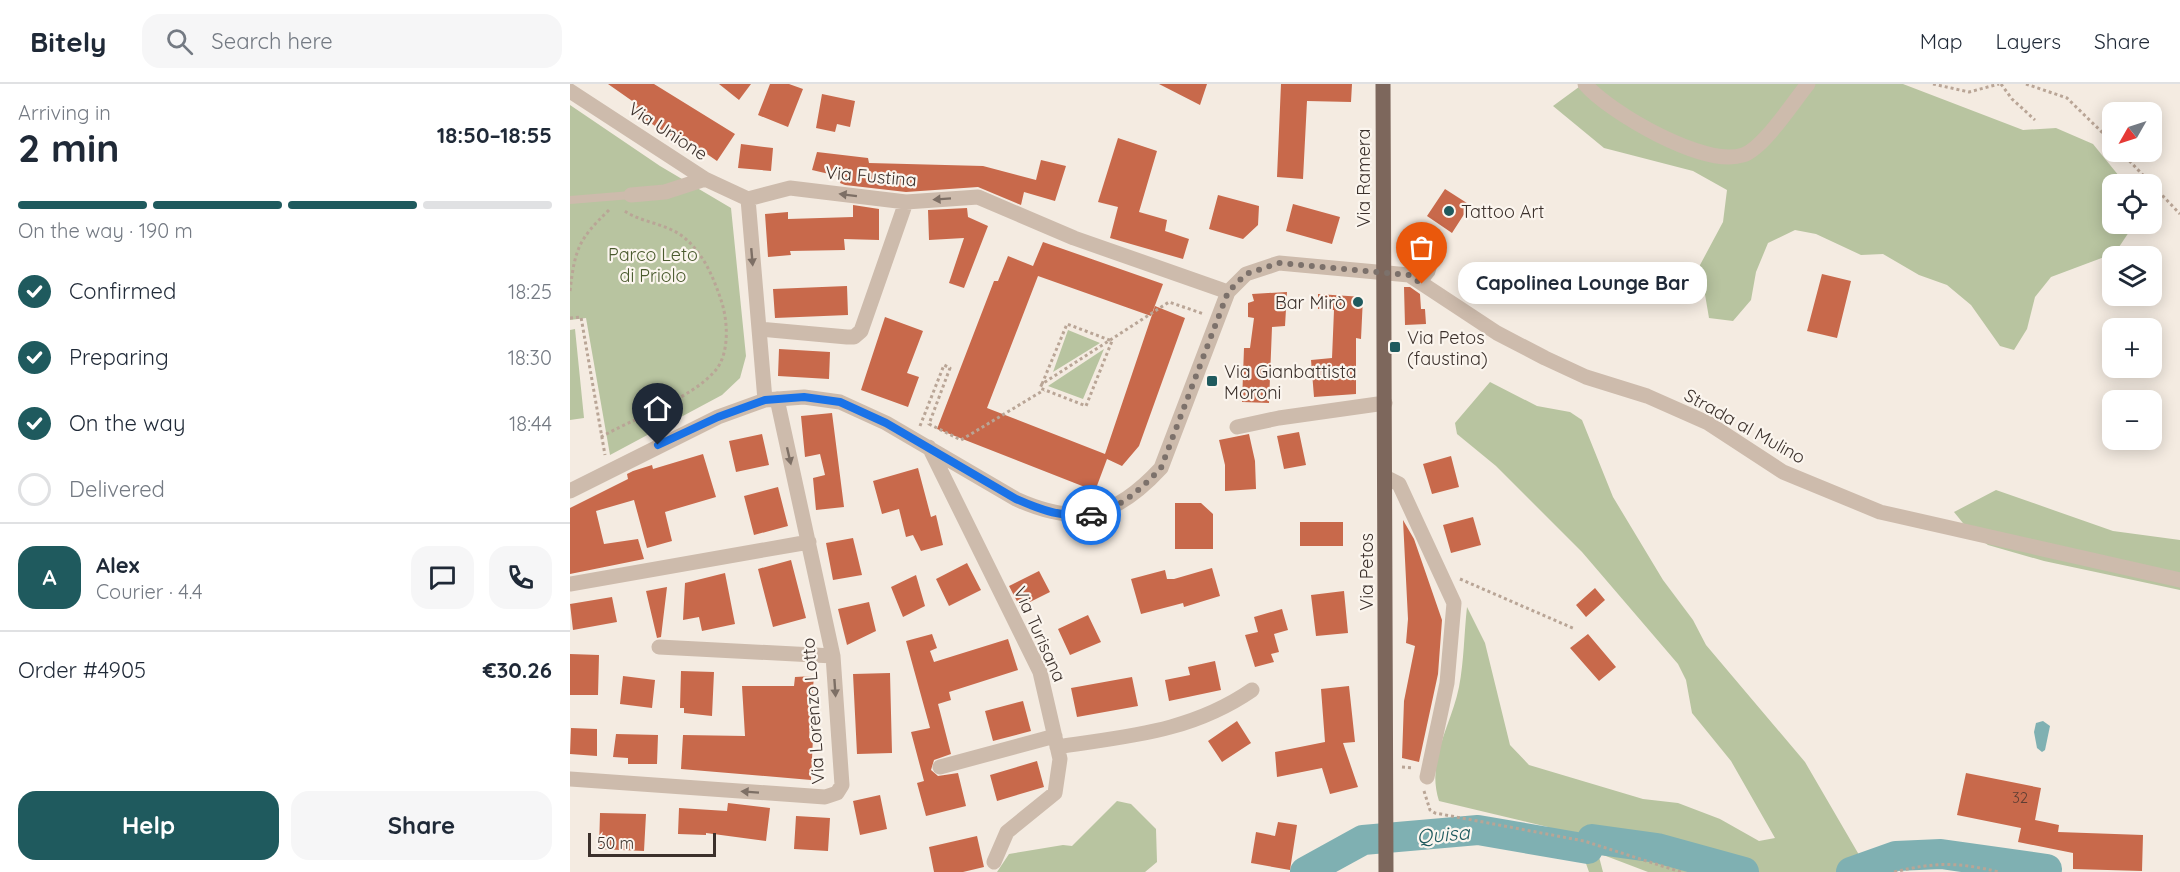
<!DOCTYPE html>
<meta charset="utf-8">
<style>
body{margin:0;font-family:Quicksand,sans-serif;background:#f6f6f7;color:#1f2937;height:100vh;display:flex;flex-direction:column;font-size:22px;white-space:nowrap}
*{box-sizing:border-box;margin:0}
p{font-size:20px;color:#747a83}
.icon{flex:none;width:33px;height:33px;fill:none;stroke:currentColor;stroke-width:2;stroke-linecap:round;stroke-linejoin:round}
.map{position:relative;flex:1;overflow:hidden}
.panel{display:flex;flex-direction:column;background:#fff;width:570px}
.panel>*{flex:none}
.needle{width:39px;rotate:231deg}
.controls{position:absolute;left:1532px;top:18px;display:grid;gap:12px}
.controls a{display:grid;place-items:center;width:60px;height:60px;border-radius:12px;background:#fff;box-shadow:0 3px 15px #0003;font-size:30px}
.scale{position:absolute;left:18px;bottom:15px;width:128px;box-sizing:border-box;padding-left:6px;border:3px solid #3b302b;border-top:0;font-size:16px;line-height:21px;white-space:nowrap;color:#3b302b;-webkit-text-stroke:4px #fbf5ee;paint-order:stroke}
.pin{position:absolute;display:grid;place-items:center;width:51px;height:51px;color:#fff;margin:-62px -26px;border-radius:50% 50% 50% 0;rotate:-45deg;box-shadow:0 0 6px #0007}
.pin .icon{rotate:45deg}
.courier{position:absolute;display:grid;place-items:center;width:60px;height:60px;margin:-30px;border:4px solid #1a73e8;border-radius:50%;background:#fff;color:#222;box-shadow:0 2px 8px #0007}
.bubble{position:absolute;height:42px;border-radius:18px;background:#fff;box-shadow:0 3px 15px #0003;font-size:20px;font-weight:800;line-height:42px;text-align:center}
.headline em{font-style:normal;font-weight:800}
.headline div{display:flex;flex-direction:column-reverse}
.headline{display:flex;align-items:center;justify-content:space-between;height:102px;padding:0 18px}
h1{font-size:39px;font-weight:800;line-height:45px}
.bar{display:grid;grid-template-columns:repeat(4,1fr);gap:9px 6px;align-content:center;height:72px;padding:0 18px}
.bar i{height:8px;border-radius:4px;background:#e0e1e3}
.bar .current{background:#1f5a5e}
.bar p{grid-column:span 4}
.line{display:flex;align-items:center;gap:15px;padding:0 18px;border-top:2px solid #e0e1e3}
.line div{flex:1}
.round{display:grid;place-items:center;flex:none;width:63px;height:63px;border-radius:18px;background:#f6f6f7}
ol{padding:0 18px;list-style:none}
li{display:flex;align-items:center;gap:18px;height:66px}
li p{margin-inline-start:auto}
li .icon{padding:6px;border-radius:50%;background:#1f5a5e;color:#fff;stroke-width:4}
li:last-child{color:#747a83}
li i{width:33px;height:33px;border:3px solid #e0e1e3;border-radius:50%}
.cta{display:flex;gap:12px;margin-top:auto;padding:12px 18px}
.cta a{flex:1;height:69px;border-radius:18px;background:#1f5a5e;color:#fff;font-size:24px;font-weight:800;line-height:69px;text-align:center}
.cta a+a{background:#f6f6f7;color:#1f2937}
header{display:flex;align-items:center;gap:36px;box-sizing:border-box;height:84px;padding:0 30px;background:#fff;border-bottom:2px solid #e0e1e3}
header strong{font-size:28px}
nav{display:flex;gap:33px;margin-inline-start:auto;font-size:21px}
.search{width:420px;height:54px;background:#f6f6f7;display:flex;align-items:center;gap:15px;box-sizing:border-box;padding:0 21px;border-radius:18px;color:#747a83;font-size:22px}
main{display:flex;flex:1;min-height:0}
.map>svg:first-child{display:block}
.green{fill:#b8c4a0}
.water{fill:#7fb0b2}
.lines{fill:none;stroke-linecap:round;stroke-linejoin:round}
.river{stroke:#7fb0b2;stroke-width:30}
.building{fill:#c8694b}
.path{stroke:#b9a596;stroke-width:3;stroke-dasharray:3 3;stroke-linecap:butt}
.lane{stroke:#cdbbac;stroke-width:8}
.street{stroke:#cdbbac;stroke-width:15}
.primary{stroke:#7d675c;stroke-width:15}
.oneway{fill:#7d6f65}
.done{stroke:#7c716b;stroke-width:6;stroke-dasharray:0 10.8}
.route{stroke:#1a73e8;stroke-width:8}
.poi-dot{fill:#1f5a5e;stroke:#fbf5ee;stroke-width:2}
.labels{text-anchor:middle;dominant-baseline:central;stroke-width:4.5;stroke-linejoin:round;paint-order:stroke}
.number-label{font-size:15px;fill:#5e3e33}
.street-label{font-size:18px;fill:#3b302b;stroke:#fbf5ee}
.poi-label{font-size:18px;fill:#3b302b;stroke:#fbf5ee;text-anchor:start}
.park-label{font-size:18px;fill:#4a5a2e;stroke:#fbf5ee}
.water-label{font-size:20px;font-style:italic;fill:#1f5a5e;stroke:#fbf5ee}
</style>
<header>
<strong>Bitely</strong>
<div class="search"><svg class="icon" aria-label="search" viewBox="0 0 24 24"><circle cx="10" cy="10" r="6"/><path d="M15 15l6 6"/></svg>Search here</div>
<nav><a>Map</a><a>Layers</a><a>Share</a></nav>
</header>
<main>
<section class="panel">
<div class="headline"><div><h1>2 min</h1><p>Arriving in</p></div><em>18:50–18:55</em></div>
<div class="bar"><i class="current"></i><i class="current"></i><i class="current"></i><i></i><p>On the way · 190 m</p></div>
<ol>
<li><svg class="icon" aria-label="check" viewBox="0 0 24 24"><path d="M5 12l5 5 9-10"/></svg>Confirmed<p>18:25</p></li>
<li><svg class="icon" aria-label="check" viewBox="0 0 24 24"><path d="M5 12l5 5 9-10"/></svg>Preparing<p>18:30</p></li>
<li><svg class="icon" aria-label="check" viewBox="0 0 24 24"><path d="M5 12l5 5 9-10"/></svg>On the way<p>18:44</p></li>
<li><i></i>Delivered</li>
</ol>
<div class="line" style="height:108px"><b class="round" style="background:#1f5a5e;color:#fff">A</b><div><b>Alex</b><p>Courier · 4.4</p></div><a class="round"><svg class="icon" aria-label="chat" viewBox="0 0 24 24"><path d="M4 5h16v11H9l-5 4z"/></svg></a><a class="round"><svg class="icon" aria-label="phone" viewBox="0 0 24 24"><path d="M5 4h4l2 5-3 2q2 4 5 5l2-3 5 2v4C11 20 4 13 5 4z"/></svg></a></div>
<div class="line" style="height:78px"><div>Order #4905</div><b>€30.26</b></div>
<div class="cta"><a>Help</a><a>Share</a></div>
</section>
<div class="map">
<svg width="1610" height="788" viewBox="0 0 1610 788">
<rect width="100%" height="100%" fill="#f4ebe1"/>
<path class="green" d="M1013,0H1333L1453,46L1486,44L1523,60L1549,92L1551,100H1542V140H1562L1563,142L1545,169L1481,193L1465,213L1457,245L1444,266L1430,262L1401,221L1377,201L1349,191L1313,170L1291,171L1246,150L1225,146L1198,159L1186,188L1181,216L1163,237L1139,234L1130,181L1153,138L1157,106L1123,87L1034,64L983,22Z
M0,21L90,82L161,124L176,272L170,294L152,311L40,371L16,234L0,236Z
M5,245L14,334L0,336V246Z
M498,246L530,259L483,288Z
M534,265L513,315L478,302Z
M920,298L967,322L1000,328L1012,336L1043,413L1093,496L1123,536L1136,561L1235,678L1299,788H1078L1028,769L1033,788H1019L1013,771L978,743L869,717C856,677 881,642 889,603C894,577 894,550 897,523L915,559L940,661L959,681L1073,715L1108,719L1150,735L1189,757L1205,754L1161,677L1122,629L1116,596L1108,580L1012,468L926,382L887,350L885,339Z
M1426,406L1543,447L1610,456V506L1474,477L1418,461L1401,449L1384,428Z
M547,717L561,720L586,745L587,778L575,788H427L439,770L493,761L502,762Z"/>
<path class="water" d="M1473,637L1480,642L1475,666L1472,668L1467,664L1464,648L1466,639Z"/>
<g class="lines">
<path class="river" d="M1022,755L1087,764L1174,788
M735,788L793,756L908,746L1018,765
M1281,788L1326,772L1371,770L1477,785"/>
</g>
<path class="building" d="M38,0H84L165,50L147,77L111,52L109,57L63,28L68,21Z
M149,0H181L169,16Z
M200,0H219L233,5L218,43L188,31Z
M589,0H637L630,21Z
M711,0H782L781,18L737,17L733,95L707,93Z
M252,10L285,17L280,43L267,40L265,48L246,44Z
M548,54L587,67L569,128L597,136L595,147L619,155L613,175L540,154L548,123L528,118Z
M171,60L203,64L201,87L168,84Z
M247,68L298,74L299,79L413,82L466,96L471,76L496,82L485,117L454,108L451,121L408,103L336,108L275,101L270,99L272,93L242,86Z
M875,105L900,121L882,149L857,132Z
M648,111L689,122L688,141L673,155L639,145Z
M723,120L770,133L762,160L716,147Z
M283,121L309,125V156L274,155L275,166L220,167L221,171L198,173L195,130L218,128V135L283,133Z
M397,124L398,133L418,142L394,204L379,199L394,154L359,156L358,126Z
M473,158L593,200L581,232L468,192L417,324L535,370L585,222L615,234L569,362L552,382L537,375L525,407L367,345L424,197H428L438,172L463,182Z
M1252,190L1281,197L1267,254L1237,247Z
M277,202L278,231L205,234L203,205Z
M834,203H840L850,210L851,225H855L856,240L835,241Z
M717,208L715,242L702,243L699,319L672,318L674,264H680L684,234L678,233V219L684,217L682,210Z
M748,210L793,213L791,255L786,254V310L744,313L741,276L762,274L764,226L748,225Z
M315,233L353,247L337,289L349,293L338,323L291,306Z
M209,265L260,268L259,295L208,292Z
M262,329L274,423L246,426L243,394L255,391L250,370L235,373L231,332Z
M729,348L736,381L714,385L707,352Z
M192,350L199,381L166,388L159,357Z
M679,350L685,377L686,405L655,407V381L649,356Z
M133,370L146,413L95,428L102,457L77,464L64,416L26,427L34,460L68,455L74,475L0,490V424L58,395L57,390L63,387L82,381L83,385Z
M881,372L889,403L862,410L853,380Z
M348,384L361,433L366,431L373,461L351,467L343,451L336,453L329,425L312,430L303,397Z
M208,403L218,442L184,451L174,412Z
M605,419H631L643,430V465H605Z
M903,433L911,461L881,469L873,441Z
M833,436L844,455L872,536L868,590L849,678L832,674L834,617L845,562L836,559L838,535Z
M730,438H773V462H730Z
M283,454L292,491L263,496L256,459Z
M221,476L236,534L203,543L188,485Z
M397,479L411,506L379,522L366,495Z
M642,484L650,512L614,523L613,519L571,530L561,495L595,486L597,495H604Z
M469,487L480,508L450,523L439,502Z
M155,489L165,540L132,547L129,533L113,536L115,499Z
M346,491L355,522L333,533L321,503Z
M97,503L91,553L87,554L76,507Z
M1025,504L1035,516L1016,533L1006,521Z
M774,507L778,549L746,552L741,511Z
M42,513L47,538L3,546L0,520Z
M299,518L306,547L277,561L268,525Z
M712,525L718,546L704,550L709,568L701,570L704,578L685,583L675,551L688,548L684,533Z
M518,531L531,558L500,571L488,545Z
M362,550L367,564L360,567L364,578L438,555L448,586L379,608L381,616L368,620L381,670L364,676L361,686L368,692L388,689L396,722L356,732L347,699L354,697L341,648L360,644L336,557Z
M1018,550L1046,583L1029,597L1000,564Z
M0,570L29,571L28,611H0Z
M645,577L651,606L599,617L595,596L620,591L618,583Z
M111,587L144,588L142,632L114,629V624H110Z
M320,589L322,669L287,670L283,590Z
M53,592L85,596L82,624L50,620Z
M244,592L239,654H243L241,696L111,685L113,651L175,652L172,602H224L225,593Z
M562,593L568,622L507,633L501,604Z
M779,602L785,658L773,659L788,703L760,710L752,684L707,693L705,668L755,658L751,605Z
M453,617L461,647L423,657L415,627Z
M667,637L681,659L652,678L638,657Z
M1,644L27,645V672L0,670Z
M46,650L88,651L87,680H58V674L43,673Z
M467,677L474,703L427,717L420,691Z
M1396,689L1471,704L1465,736L1489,741L1488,748L1573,751L1572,787L1503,785V769L1448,758L1451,744L1387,731Z
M310,711L317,745L290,751L283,717Z
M158,719L200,724L196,757L136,749V751L108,750L109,724L157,727Z
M30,729L76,730L74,767L29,765Z
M226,732L260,734L258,767L224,765Z
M708,738L727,741L720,786L681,779L686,748L705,752Z
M407,752L414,783L393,788H364L359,763Z"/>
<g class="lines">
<path class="path" d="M1363,0L1399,8L1429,0
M1431,0L1442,15L1465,36
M1456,0L1497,14L1542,58
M1551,68L1610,130
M0,207C5,165 8,156 39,126
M0,234L11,233L35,371
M472,300L470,304L516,322L542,257L497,240L472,300L599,218L634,230
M350,342L374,281L380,284L359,340L391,356L474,306
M31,353C66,333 119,316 145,287C160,270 158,236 151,216C144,195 135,173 118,157C100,139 73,140 53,126
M890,495L1005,545
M832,683L844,684
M854,707L860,726L865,729L1014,757L1111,788
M1324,788C1366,778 1387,778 1429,788"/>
<path class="lane" d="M0,116L61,111
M852,200L861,189L866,173"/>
<path class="street" d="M1015,0C1040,29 1135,84 1173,71C1194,64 1223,18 1238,0
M0,7L135,95L178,115
M61,111L95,108L135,95
M178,115L220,104L336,118L408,113L504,154L658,208
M178,115L195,316
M189,245L277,253H284L291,247L336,118
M667,343L709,334L815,319
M359,363L470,588L490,675L485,709L437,748L424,778
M815,393L829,400L884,519L877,599L857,693
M0,407L148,333L195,316L234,313L270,318L316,339L446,415C508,443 545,434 591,384L658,208L676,190L709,179L839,191L927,249L975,274L1016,293L1077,312L1138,339L1213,388L1310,428L1610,496
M0,500L239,458
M89,563L263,572
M487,663C558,652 621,648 682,606
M370,683L485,652
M0,695L255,713L267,709L272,701L263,572L207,315"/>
<path class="primary" d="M813,0L816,788"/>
</g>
<defs><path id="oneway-solid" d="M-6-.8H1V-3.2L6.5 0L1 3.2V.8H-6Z" transform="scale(1.5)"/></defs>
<g class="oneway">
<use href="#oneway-solid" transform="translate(278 111) rotate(-173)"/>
<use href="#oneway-solid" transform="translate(372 115) rotate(176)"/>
<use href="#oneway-solid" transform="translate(182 173) rotate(85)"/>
<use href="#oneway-solid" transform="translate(219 372) rotate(77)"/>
<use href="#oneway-solid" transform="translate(265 604) rotate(86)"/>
<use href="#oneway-solid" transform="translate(180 708) rotate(-176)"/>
</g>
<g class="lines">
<path class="done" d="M521,431C550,425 571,405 591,384L658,208L676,190L709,179L839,191L852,200"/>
<path class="route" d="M88,361L148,333L195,316L234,313L270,318L316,339L446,415C471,426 493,434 521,431"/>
</g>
<g class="poi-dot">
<circle cx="879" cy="127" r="6"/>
<circle cx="788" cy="218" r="6"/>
<rect x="819" y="257" width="12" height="12" rx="3"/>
<rect x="636" y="291" width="12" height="12" rx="3"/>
</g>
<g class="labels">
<g class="number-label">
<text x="1450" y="713">32</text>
</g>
<g class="street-label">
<text transform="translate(98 47) rotate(33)">Via Unione</text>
<text transform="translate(301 92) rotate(5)">Via Fustina</text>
<text transform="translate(793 94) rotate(-90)">Via Ramera</text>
<text transform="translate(1175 342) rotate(29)">Strada al Mulino</text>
<text transform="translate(796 488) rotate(-90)">Via Petos</text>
<text transform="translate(470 550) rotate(66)">Via Turisana</text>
<text transform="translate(243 627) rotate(-94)">Via Lorenzo Lotto</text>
</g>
<g class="poi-label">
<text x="891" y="127">Tattoo Art</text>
<text x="776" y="218" text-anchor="end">Bar Mirò</text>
<text x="837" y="253">Via Petos<tspan x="837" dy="21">(faustina)</tspan></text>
<text x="654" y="287">Via Gianbattista<tspan x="654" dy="21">Moroni</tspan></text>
</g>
<g class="park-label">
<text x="83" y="170">Parco Leto<tspan x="83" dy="21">di Priolo</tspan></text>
</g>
<g class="water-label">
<text transform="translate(873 750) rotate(-5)">Quisa</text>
</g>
</g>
</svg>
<div class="controls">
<a><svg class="needle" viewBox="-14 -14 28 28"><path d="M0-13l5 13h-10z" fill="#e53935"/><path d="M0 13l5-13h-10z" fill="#747a83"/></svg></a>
<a><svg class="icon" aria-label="locate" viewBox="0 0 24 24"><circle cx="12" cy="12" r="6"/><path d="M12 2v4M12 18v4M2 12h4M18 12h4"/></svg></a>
<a><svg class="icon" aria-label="layers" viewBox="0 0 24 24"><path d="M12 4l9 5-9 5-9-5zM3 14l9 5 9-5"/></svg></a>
<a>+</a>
<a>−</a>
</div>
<div class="scale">50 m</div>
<div class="pin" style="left:852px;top:200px;background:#ea580c"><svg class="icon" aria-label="bag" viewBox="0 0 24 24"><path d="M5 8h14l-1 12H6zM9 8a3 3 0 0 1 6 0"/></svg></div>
<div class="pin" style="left:88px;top:361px;background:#1f2937"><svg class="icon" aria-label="home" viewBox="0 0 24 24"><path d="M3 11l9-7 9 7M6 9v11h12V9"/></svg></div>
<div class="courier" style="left:521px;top:431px"><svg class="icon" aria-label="car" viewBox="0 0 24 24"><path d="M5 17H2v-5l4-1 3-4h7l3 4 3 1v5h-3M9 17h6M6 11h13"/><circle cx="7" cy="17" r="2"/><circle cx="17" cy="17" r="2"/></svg></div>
<div class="bubble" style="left:888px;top:178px;width:249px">Capolinea Lounge Bar</div>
</div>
</main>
